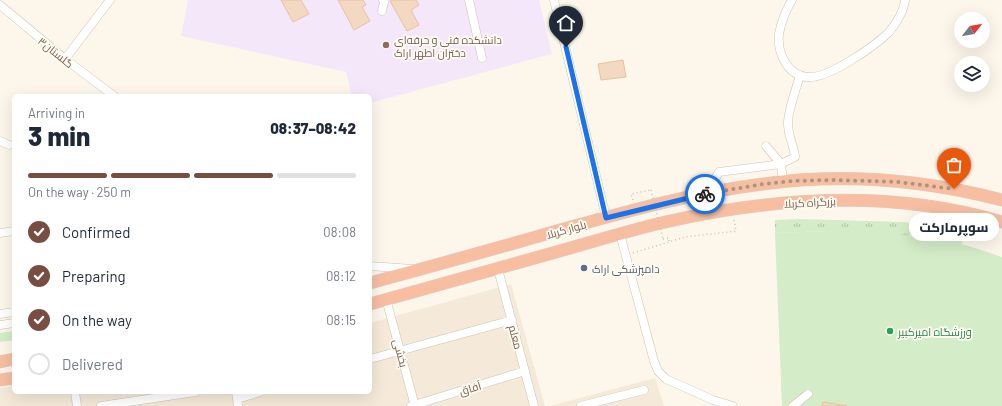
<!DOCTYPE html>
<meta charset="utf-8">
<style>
body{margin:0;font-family:Barlow,Cairo,sans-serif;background:#f6f6f7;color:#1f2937;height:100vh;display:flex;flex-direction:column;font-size:15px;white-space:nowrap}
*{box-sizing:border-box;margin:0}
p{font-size:13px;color:#747a83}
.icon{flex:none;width:22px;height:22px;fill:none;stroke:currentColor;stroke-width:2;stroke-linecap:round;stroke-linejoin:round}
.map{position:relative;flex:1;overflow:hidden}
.drawer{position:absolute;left:12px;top:94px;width:360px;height:300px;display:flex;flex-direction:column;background:#fff;border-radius:6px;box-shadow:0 4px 16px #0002}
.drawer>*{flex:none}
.needle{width:26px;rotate:59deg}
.tools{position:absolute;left:954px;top:12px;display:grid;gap:8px}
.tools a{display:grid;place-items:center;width:36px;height:36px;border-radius:50%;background:#fff;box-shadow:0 4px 16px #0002;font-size:20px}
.pin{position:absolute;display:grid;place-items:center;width:34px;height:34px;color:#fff;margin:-41px -17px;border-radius:50% 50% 50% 0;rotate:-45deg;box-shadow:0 0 4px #0007}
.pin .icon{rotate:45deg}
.courier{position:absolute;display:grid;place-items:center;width:40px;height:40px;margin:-20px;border:3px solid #1a73e8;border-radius:50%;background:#fff;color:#222;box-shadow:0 1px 5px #0007}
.bubble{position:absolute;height:28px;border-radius:14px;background:#fff;box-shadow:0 4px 16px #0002;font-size:13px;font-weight:800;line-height:28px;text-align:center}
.summary em{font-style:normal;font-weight:800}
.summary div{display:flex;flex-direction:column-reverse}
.summary{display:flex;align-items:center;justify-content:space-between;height:68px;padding:0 16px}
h1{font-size:26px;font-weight:800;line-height:30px}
.bar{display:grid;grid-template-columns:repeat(4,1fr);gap:6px 4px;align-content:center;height:48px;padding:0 16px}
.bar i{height:5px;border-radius:3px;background:#e0e1e3}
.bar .active{background:#794e42}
.bar p{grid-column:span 4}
ol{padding:0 16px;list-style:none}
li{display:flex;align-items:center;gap:12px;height:44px}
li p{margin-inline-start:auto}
li .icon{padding:4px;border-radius:50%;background:#794e42;color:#fff;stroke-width:4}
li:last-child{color:#747a83}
li i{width:22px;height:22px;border:2px solid #e0e1e3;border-radius:50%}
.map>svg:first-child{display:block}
.residential{fill:#f5ead9}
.education{fill:#f4e7fa}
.grass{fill:url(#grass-tufts)}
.pitch{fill:#d4ecc8}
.building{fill:#f3d9c2;stroke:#e6c1a2}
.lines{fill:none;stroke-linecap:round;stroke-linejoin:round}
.minor-casing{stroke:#d1c0af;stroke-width:9}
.highway-casing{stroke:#dad2cd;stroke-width:13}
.path{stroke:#d9bca4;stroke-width:1.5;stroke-dasharray:1 3;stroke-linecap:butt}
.minor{stroke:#fff;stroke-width:8}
.highway{stroke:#f7bea2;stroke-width:12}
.path-bridge{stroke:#d9bca4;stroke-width:1.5;stroke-dasharray:1 3;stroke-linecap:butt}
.done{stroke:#a89584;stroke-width:4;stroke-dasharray:0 7.2}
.route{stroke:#1a73e8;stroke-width:5}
.education-dot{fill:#8d6e63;stroke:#fffbf2;stroke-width:1.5}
.service-dot{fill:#5c6f8a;stroke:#fffbf2;stroke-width:1.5}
.leisure-dot{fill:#2e9e5b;stroke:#fffbf2;stroke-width:1.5}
.labels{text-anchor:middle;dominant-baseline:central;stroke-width:3.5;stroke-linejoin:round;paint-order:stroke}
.education-label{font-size:11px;fill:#785e54;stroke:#fffbf2;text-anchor:start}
.street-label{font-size:11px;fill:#7a604c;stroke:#fffbf2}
.service-label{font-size:11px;fill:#4e5e75;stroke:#fffbf2;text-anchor:start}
.leisure-label{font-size:11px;fill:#27864d;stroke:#fffbf2;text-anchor:start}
</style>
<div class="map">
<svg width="1002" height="406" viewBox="0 0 1002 406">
<defs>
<pattern id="grass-tufts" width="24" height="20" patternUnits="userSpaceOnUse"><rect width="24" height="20" fill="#d4ecc8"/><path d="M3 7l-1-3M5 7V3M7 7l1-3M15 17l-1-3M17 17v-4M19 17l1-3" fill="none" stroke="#b1c3a5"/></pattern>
</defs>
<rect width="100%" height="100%" fill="#fdf7eb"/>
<path class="residential" d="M511,284L545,406H0V388L14,386V392H370V323Z
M655,378L664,406H550Z"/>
<path class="education" d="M188,0H539L552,54L370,103V96H352L346,72L181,36Z"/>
<path class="grass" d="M799,219L904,222L963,231L962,244L827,231L775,233V220Z
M14,331V340L0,342V333Z"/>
<path class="pitch" d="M827,231C872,232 917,234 961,244C975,247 988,253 1002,257V406H782L775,233Z"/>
<path class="building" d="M281,0H301L309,14L293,22Z
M338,0H363L366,5L362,7L370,21L354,30Z
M392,0H416L419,5L411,10L419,25L407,31L390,1Z
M623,60L626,77L601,80L598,64Z
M823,402L847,406H822Z"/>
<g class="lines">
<defs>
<path id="minor" d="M469,0L482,58
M554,0L606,217
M792,0C786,10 781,23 779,34C777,52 787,76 808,77C828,79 875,46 889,32C896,24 904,11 905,0
M0,5L65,59L114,96
M382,11L384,2L383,0
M65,59L110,0
M0,141L9,145
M766,146L781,164L783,182
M706,194L719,172L781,164L795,157C794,146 788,136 788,124C787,114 797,86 800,75
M0,233L14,231
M620,234L654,361L658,371L666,379L713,400L733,406
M370,266L412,269
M498,269L534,406
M386,299L415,406
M0,314L14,312
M0,325L14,323
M370,359L512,320
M75,392L77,406
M236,392L238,406
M237,399L260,392
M101,406L195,392
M411,406L525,371
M581,406L644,390
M793,406L808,394"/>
<path id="highway" d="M370,283C436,265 502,247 567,228C632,210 697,192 763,184C842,173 925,180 1002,200
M370,304C430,287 489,271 549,254C586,244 623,232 661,223C773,197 891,189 1002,222
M0,362L14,359
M0,380L14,378"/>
</defs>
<use href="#minor" class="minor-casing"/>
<use href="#highway" class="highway-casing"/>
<path class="path" d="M633,200L631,194L651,190
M663,239L669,238V242
M633,253L685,237L736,231L734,219"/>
<use href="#minor" class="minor"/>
<use href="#highway" class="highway"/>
<path class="path-bridge" d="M651,190L663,239"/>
</g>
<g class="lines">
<path class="done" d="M705,194L763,184L792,181L835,180L898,182L954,189"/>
<path class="route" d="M566,47L606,218L705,194"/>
</g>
<circle class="education-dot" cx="386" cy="45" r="4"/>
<circle class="service-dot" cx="584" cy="268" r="4"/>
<circle class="leisure-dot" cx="890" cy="331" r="4"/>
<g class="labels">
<g class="education-label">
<text x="394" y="39">دانشکده فنی و حرفه‌ای<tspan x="394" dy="13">دختران اطهر اراک</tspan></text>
</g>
<g class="street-label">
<text transform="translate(56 52) rotate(39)">گلستان۳</text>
<text transform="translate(810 202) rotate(-3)">بزرگراه کربلا</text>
<text transform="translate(566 229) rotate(-16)">بلوار کربلا</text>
<text transform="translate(516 337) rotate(75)">معلم</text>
<text transform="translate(401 353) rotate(75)">بخشی</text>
<text transform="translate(470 388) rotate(-17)">آفاق</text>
</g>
<g class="service-label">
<text x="592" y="268">دامپزشکی اراک</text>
</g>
<g class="leisure-label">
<text x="898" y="331">ورزشگاه امیرکبیر</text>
</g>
</g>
</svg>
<div class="tools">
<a><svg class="needle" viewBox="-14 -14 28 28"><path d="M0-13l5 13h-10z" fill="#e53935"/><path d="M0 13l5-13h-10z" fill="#747a83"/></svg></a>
<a><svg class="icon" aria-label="layers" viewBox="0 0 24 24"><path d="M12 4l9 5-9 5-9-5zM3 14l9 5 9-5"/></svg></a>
</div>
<div class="pin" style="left:954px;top:189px;background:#ea580c"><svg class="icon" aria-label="bag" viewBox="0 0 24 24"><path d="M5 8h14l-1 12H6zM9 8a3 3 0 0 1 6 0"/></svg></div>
<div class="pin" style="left:566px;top:47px;background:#1f2937"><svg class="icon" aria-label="home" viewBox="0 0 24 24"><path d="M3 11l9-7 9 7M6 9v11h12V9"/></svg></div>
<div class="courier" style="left:705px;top:194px"><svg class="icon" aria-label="bike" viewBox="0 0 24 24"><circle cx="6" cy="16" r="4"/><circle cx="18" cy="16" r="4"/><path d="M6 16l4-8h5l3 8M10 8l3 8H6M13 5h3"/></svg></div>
<div class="bubble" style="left:909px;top:213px;width:90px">سوپرمارکت</div>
<section class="drawer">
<div class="summary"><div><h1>3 min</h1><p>Arriving in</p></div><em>08:37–08:42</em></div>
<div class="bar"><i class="active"></i><i class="active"></i><i class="active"></i><i></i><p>On the way · 250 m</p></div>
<ol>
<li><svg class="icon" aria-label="check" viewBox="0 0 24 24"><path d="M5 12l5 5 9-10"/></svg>Confirmed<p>08:08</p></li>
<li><svg class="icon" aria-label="check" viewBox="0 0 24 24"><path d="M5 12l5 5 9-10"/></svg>Preparing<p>08:12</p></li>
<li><svg class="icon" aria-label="check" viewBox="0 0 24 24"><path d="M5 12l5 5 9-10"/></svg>On the way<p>08:15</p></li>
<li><i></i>Delivered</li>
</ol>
</section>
</div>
